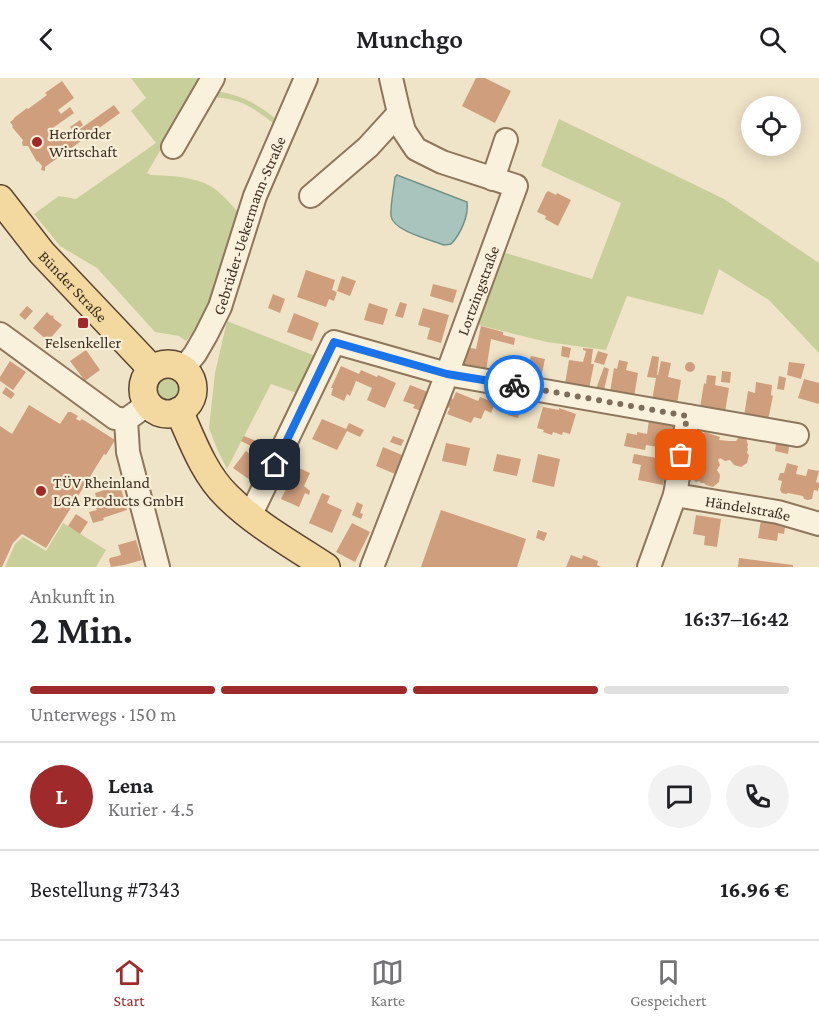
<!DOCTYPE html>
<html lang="de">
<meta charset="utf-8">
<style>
body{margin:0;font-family:"Crimson Pro",serif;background:#f2f2f2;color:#202124;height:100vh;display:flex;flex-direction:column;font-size:22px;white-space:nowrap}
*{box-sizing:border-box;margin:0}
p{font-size:20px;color:#757577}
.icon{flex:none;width:33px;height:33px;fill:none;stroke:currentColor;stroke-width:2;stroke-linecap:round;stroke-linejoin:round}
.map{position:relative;height:489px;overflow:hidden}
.sheet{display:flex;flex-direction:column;background:#fff;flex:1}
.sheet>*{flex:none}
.fabs{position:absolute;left:741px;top:18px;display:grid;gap:12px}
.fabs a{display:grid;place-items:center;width:60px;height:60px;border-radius:50%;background:#fff;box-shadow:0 3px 15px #0003;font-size:30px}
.pin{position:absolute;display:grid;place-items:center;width:51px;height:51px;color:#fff;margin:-26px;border-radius:12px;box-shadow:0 3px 9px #0006}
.courier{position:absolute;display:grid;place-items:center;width:60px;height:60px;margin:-30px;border:4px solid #1a73e8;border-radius:50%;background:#fff;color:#222;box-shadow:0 2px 8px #0007}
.overview em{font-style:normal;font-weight:600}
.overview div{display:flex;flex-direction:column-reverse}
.overview{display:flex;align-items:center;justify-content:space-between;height:102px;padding:0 30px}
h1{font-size:39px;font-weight:600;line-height:45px}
.bar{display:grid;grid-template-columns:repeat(4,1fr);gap:9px 6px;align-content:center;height:72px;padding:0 30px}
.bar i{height:8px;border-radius:4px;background:#e0e0e0}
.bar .on{background:#9e2a2b}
.bar p{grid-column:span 4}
.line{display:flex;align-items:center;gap:15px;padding:0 30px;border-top:2px solid #e0e0e0}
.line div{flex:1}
.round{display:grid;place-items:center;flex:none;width:63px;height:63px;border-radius:32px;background:#f2f2f2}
header{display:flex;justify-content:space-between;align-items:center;height:78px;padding:0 30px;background:#fff;font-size:27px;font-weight:600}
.dock{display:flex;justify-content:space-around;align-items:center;height:84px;border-top:2px solid #e0e0e0;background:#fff;font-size:16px;color:#757577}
.dock a{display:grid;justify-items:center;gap:3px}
.dock .on{color:#9e2a2b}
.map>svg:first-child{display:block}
.green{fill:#c9cf9b}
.water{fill:#a9c4bc;stroke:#6f938a;stroke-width:1.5}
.building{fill:#cf9f7d}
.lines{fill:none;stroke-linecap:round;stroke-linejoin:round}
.minor-casing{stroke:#8d765c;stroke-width:26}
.major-casing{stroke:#5b4430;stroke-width:30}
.minor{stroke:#faf1dc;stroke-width:22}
.major{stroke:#f3d9a0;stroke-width:27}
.done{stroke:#7c6e5b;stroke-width:6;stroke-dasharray:0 10.8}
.route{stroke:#1a73e8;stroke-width:8}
.poi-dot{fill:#9e2a2b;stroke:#f7eed8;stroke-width:2}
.labels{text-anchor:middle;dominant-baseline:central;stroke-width:4.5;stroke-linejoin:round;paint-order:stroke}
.poi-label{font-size:16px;fill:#3d2e20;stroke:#f7eed8;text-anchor:start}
.street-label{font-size:16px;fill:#3d2e20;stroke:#f7eed8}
</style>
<header><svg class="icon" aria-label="back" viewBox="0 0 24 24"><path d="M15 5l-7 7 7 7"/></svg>Munchgo<svg class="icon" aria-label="search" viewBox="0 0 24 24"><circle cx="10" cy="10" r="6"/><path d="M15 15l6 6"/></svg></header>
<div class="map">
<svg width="819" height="489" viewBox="0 0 819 489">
<rect width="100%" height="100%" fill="#f0e4c8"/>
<path class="green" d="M131,0H203L147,95L151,97C171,98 194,98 212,109C223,116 231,127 240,136L214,222L201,244L186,263L179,258L155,254L97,190L60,168L34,136L59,118L76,121L156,65L131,33L146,20Z
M216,13C241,17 256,25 276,41L273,45C251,28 241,21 212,19Z
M559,41L724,121L819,185V275L769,222L719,191L703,237L627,218L606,272L547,264L470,245L496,172L592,201L621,125L541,88Z
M227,243L318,279L302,317L271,306L227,391L217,371L209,350L215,295Z
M156 312a11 11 0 1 1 22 0a11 11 0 1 1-22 0Z
M63,445L106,472L96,489H5L15,466L23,459L46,473Z"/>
<path class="water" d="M397,97L467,124C469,138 460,157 451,166L444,167C431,162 393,153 391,138C390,128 394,110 395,99Z"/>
<path class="building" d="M476,0H485L511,13L495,45L462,28Z
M62,3L74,20L58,32L61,36L70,29L74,35L50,52L54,58L57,55L63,63L114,27L120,35L45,89V93L41,92L42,88L38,83L37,84L28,68H23L22,65L23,62L12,49L13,48L10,44L14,41V40L27,30L28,31L47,17L45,15Z
M80,42L83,47L74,54L70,49Z
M548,113L556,117L557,115L571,122L558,148L545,141L546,138L537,134L546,115Z
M306,192L335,202L332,212L337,214L334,223L329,221L326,229L297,219Z
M342,198L356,203L350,218L337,213Z
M433,206L457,212L453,225L430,218Z
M273,216L285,221L280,235L268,230Z
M400,224L407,226L403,240L395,238Z
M369,225L388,231L383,247L364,242Z
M27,228L33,233L25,242L19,237Z
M423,230L449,237L441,265L427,261L430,250L418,247Z
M47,234L51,238L52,237L54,239L53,240L62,247L48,263L33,250Z
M294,235L319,245L312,263L287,254Z
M481,248L503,254V257L515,260L514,267L491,261L486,293L462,289L466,269L476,271Z
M62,260L67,264L60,273L54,269Z
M562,268L571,270L569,280L561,278Z
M583,270L593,271L591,286H594L589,311L565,306L569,282L583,284L586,273L583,272Z
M86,272L100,292L85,303L70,283Z
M598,273L608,276L604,287L594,284Z
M531,278L545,281L542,295L528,292Z
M652,278L659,279L657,297H658L661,283L671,285L668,299L681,302L677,326L652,322L656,300L647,299Z
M619,282L628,284L626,292L638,295L634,319L610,314L614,290L617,291Z
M10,283L26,294L13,312L0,303V299Z
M789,284L805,286L801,301L787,297Z
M685 289a5 5 0 1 1 10 0a5 5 0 1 1-10 0Z
M341,288L359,296L361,292L377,299L378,297L396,305L385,330L367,322L372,310L356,303L350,318L347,316L344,323L331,317L333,310H331Z
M604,289L609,291L604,312L596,311Z
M722,293L731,294L730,305L721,304Z
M707,297L716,298L715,307L729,310L725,334L700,330L704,305L706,306Z
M779,298L786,300L784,312L777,311Z
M804,301L819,305V326L798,320Z
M756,304L772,307L771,317L773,318L768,342L744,338L748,313L755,315Z
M410,307L428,314L421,333L413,330L415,327L403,323Z
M6,309L15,316L11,321L2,315Z
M456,314L478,323L480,319L495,325L491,335L485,332L481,341L474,339L471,345L447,336L450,330L445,328L449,319L453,321Z
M29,327L60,346L68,334H71L78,338L76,341L80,343L82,341L115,362L106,377L104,376L46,470L22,456L13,465L2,489H0V348L12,356Z
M511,327L521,330L518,340L508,337Z
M543,329L559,332V330L576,336L570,356L563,354L562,357L553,354L552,357L543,354L544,352L537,350Z
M322,341L346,351L349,345L364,352L360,359L347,353L337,372L312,361Z
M649,342L674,346L670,371L646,367L645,372L624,368L627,355L637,357V354L647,356Z
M705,354L720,359L719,362L729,363H736L739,359L746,360L748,367L747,369L748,371L747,375L749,377L747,385L741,389L734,387L730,382L725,383L720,380L718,382L720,387L717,392L720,397L719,404L713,409L706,407L704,405H701L699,403L696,404L691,399L692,392L697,391L700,384L696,379L700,375L701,370L698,359Z
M244,358L256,363L253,369L241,363Z
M393,358L404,362L401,368L390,364Z
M777,360L790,362L788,376L775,373Z
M446,365L470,370L466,388L442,383Z
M383,369L402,377L395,396L376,388Z
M246,373L262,385L258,391L262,394L258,398L255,395L250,402L233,390Z
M497,376L521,381L517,398L493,393Z
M538,376L560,381L554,409L532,404Z
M634,376L668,382L663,407L638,402L641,387L632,385Z
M787,385L798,388L796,396L806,398L808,391L819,393L816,404L819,405V409L818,413L814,412L812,421L808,422L804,421L803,418L788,415L786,416L782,415L780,412L782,403L778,402L780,395H784Z
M297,389L310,395L304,408L310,413L309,417L305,415L299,429L281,421Z
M120,407L127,432L103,440L104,442L93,445L89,434L97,432L96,430L99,429L95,415Z
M322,415L330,418L327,425L342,432L332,455L309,445Z
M357,424L363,427L360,435L363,436L361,441L352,437Z
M441,432L526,461L517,489H421Z
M76,436L88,444L80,456L68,448Z
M696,437L721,441L717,469L704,467L705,458L693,456Z
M761,442L780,444L779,448L785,449L784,456L778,455L777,463L758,460Z
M352,445L370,454L355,484L336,474Z
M538,452L547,455L544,463L536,460Z
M136,462L142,482L124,487L111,489L109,482L110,480L121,477L118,467Z
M571,477L582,481L583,477L598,483L597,487L601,489H566Z
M739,480L793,487V489H738Z"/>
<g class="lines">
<defs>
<g id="minor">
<path d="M173,69L213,0"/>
<path d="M493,101L506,62"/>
<path d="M311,118L368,69L399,35"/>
<path d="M0,256L115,340L126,342L148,326"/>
<path id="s1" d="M183,291L195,276L206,257L220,229L255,118L306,0"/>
<path d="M126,342L128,374L158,489"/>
<path id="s2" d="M675,417L778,434L819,446"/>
<path d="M250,438L334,264L447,296L797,357"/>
<path id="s3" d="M372,489L447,296L516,108L442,84L416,71L404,53L399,35L391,0"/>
<path d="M649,489L675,417L688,338"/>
</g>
<g id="major">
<path id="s4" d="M0,121L42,175L152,291"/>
<circle cx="168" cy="311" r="25"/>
<path d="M179,333C192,362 204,396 227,418C256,447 293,467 326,489"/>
</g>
</defs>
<use href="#minor" class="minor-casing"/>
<use href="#major" class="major-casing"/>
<use href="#minor" class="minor"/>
<use href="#major" class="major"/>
</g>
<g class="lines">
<path class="done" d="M514,307L687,338L681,377"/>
<path class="route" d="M275,387L334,264L447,296L514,307"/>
</g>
<g class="poi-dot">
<circle cx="37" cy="64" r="6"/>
<rect x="77" y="239" width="12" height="12" rx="3"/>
<circle cx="41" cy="413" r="6"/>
</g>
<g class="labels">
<g class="poi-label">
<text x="49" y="55">Herforder<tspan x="49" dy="18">Wirtschaft</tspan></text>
<text x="83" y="264" text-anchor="middle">Felsenkeller</text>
<text x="53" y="404">TÜV Rheinland<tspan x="53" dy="18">LGA Products GmbH</tspan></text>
</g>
<g class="street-label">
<text stroke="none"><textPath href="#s1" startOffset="159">Gebrüder-Uekermann-Straße</textPath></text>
<text stroke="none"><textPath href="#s4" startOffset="114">Bünder Straße</textPath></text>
<text stroke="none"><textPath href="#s3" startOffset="296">Lortzingstraße</textPath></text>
<text stroke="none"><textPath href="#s2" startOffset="74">Händelstraße</textPath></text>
</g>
</g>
</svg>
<div class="fabs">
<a><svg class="icon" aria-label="locate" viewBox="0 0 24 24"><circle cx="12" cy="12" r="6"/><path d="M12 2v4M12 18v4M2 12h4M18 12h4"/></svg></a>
</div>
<div class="pin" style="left:681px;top:377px;background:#ea580c"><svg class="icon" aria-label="bag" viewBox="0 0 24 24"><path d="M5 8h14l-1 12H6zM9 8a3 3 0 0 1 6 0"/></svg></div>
<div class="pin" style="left:275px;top:387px;background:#1f2937"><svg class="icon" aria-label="home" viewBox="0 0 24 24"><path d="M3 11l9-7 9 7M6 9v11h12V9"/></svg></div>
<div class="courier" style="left:514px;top:307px"><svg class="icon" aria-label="bike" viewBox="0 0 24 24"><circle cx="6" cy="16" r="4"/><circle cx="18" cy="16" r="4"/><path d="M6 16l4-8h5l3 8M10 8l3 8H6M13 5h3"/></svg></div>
</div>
<section class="sheet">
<div class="overview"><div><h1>2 Min.</h1><p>Ankunft in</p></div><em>16:37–16:42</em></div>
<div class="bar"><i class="on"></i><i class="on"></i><i class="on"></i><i></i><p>Unterwegs · 150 m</p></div>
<div class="line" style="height:108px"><b class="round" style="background:#9e2a2b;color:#fff">L</b><div><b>Lena</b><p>Kurier · 4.5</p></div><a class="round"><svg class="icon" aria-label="chat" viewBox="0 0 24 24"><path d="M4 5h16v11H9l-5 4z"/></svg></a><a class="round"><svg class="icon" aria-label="phone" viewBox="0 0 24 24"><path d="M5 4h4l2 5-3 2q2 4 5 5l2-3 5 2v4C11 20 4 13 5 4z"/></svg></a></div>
<div class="line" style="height:78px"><div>Bestellung #7343</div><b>16.96 €</b></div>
</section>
<nav class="dock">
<a class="on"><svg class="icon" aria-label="home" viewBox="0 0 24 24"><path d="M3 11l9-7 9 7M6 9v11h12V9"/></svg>Start</a>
<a><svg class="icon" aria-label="map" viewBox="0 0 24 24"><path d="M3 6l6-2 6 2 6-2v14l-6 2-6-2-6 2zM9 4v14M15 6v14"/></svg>Karte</a>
<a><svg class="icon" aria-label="saved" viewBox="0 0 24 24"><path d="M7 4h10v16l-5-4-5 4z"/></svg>Gespeichert</a>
</nav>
